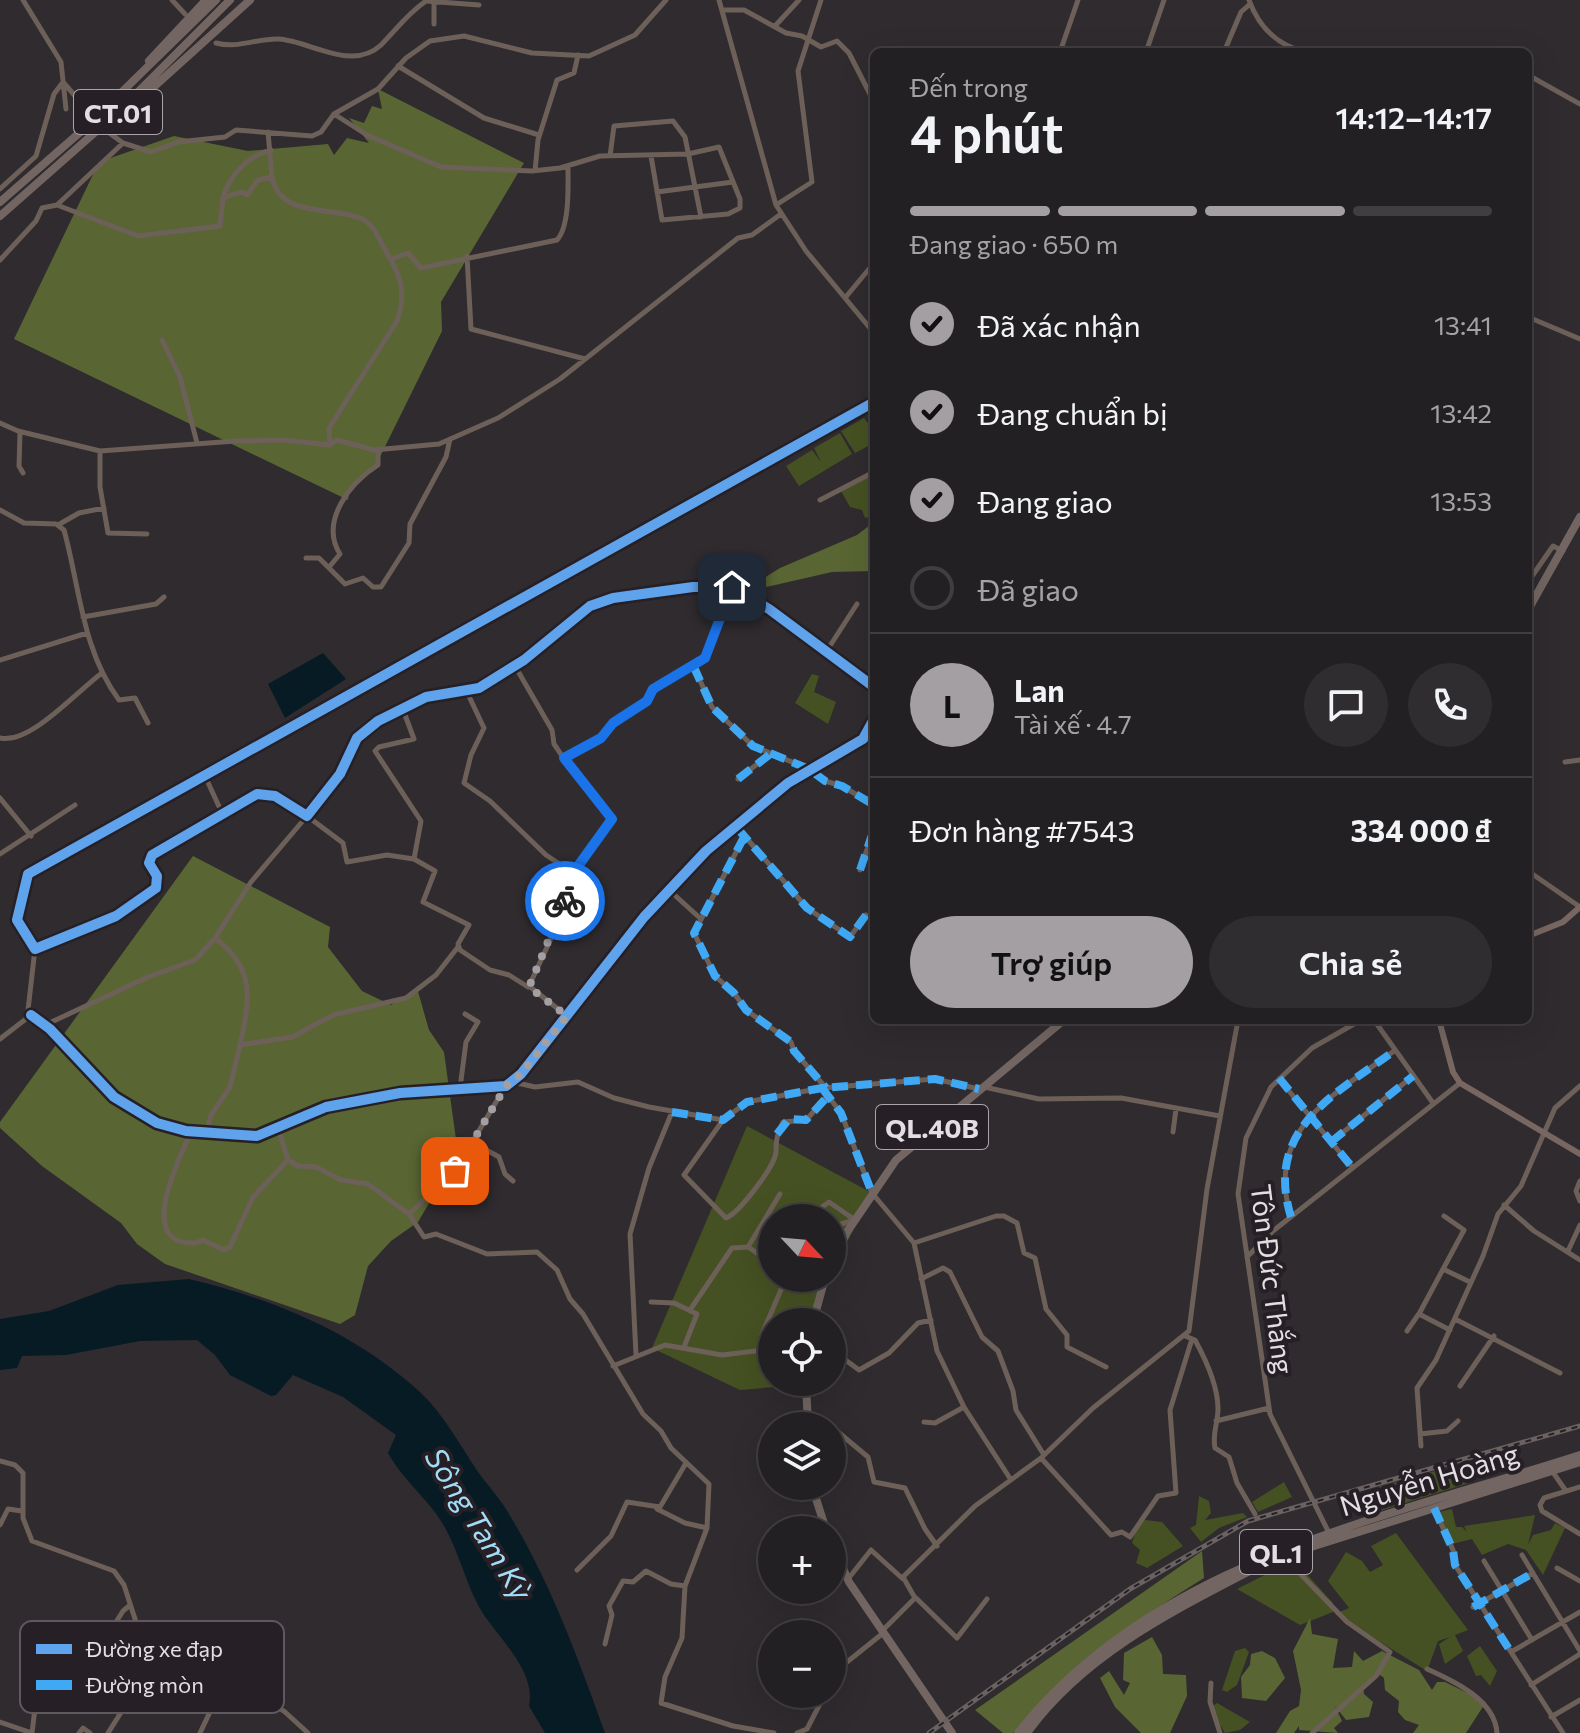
<!DOCTYPE html>
<html lang="vi">
<meta charset="utf-8">
<style>
body{margin:0;font-family:Commissioner,sans-serif;background:#2f2d30;color:#f1f3f6;height:100vh;display:flex;flex-direction:column;font-size:30px;white-space:nowrap}
*{box-sizing:border-box;margin:0}
p{font-size:26px;color:#a3a3a6}
.icon{flex:none;width:44px;height:44px;fill:none;stroke:currentColor;stroke-width:2;stroke-linecap:round;stroke-linejoin:round}
.map{position:relative;flex:1;overflow:hidden}
.sheet{position:absolute;left:870px;top:48px;width:662px;height:976px;display:flex;flex-direction:column;background:#232023;border-radius:12px;box-shadow:0 8px 32px #0002,0 0 0 2px #403e41}
.sheet>*{flex:none}
.needle{width:52px;rotate:116deg}
.controls{position:absolute;left:758px;top:1204px;display:grid;gap:16px}
.controls a{display:grid;place-items:center;width:88px;height:88px;border-radius:50%;background:#232023;box-shadow:0 8px 32px #0002,0 0 0 2px #403e41;font-size:40px}
.pin{position:absolute;display:grid;place-items:center;width:68px;height:68px;color:#fff;margin:-34px;border-radius:16px;box-shadow:0 4px 12px #0006}
.courier{position:absolute;display:grid;place-items:center;width:80px;height:80px;margin:-40px;border:6px solid #1a73e8;border-radius:50%;background:#fff;color:#222;box-shadow:0 2px 10px #0007}
.headline em{font-style:normal;font-weight:600}
.headline div{display:flex;flex-direction:column-reverse}
.headline{display:flex;align-items:center;justify-content:space-between;height:136px;padding:0 40px}
h1{font-size:52px;font-weight:600;line-height:60px}
.bar{display:grid;grid-template-columns:repeat(4,1fr);gap:12px 8px;align-content:center;height:96px;padding:0 40px}
.bar i{height:10px;border-radius:6px;background:#403e41}
.bar .current{background:#a39fa3}
.bar p{grid-column:span 4}
.line{display:flex;align-items:center;gap:20px;padding:0 40px;border-top:2px solid #403e41}
.line div{flex:1}
.round{display:grid;place-items:center;flex:none;width:84px;height:84px;border-radius:42px;background:#2f2d30}
ol{padding:0 40px;list-style:none}
li{display:flex;align-items:center;gap:24px;height:88px}
li p{margin-inline-start:auto}
li .icon{padding:8px;border-radius:50%;background:#a39fa3;color:#111;stroke-width:4}
li:last-child{color:#a3a3a6}
li i{width:44px;height:44px;border:4px solid #403e41;border-radius:50%}
.primary-button{display:flex;gap:16px;margin-top:auto;padding:16px 40px}
.primary-button a{flex:1;height:92px;border-radius:48px;background:#a39fa3;color:#111;font-size:32px;font-weight:600;line-height:92px;text-align:center}
.primary-button a+a{background:#2f2d30;color:#f1f3f6}
.map>svg:first-child{display:block}
.green{fill:#455122}
.forest{fill:#596633}
.water{fill:#071b24}
.lines{fill:none;stroke-linecap:round;stroke-linejoin:round}
.minor{stroke:#6d6059;stroke-width:5}
.major{stroke:#786761;stroke-width:6}
.highway{stroke:#736662;stroke-width:8}
.rail-casing{stroke:#696261;stroke-width:5}
.rail{stroke:#262026;stroke-width:2;stroke-dasharray:6;stroke-linecap:butt}
.quiet{stroke:#3fa9f5;stroke-width:8;stroke-dasharray:16 8;stroke-linecap:butt}
.cycleway-casing{stroke:#262026;stroke-width:15}
.cycleway{stroke:#60a3ed;stroke-width:10}
.done{stroke:#a39fa3;stroke-width:8;stroke-dasharray:0 14.4}
.route{stroke:#1a73e8;stroke-width:10}
.labels{text-anchor:middle;dominant-baseline:central;stroke-width:8;stroke-linejoin:round;paint-order:stroke}
.shield{fill:#262026;stroke:#aaa5aa;stroke-width:2}
.shield-label{font-size:26px;font-weight:bold;fill:#e2dee2}
.street-label{font-size:28px;fill:#e2dee2;stroke:#262026}
.water-label{font-size:30px;font-style:italic;fill:#a3dcf7;stroke:#262026}
.key{fill:#262026;stroke:#5e595e;stroke-width:2}
.key-label{font-size:22px;fill:#e2dee2}
</style>
<div class="map">
<svg width="1580" height="1733" viewBox="0 0 1580 1733">
<rect width="100%" height="100%" fill="#2f2b2f"/>
<path class="green" d="M864,418L874,431V443L855,453L841,431Z
M840,433L852,454L799,486L786,466L812,450L821,462L814,448Z
M872,475L874,516L865,518L862,510L850,507L841,491Z
M812,674L819,676L814,692L836,702L828,724L795,703Z
M747,1126L872,1193L832,1272V1218H772V1278H829L807,1322H772L774,1387L740,1390L652,1348Z
M1442,1469L1472,1482L1364,1516L1378,1487Z
M1284,1482L1292,1497L1258,1512L1252,1502Z
M1199,1496L1209,1501L1211,1513L1205,1520L1243,1513L1247,1517L1219,1528L1201,1542L1190,1528L1196,1525Z
M1452,1509L1456,1527H1462L1467,1532L1464,1526L1535,1515L1528,1545L1533,1535L1551,1530L1555,1523L1565,1528L1543,1575L1526,1550L1508,1544L1482,1555L1472,1539L1452,1544L1438,1512Z
M1145,1520L1162,1522L1183,1546L1147,1568L1136,1563L1140,1550L1132,1543L1139,1522Z
M1396,1533L1468,1630L1455,1635L1463,1651L1445,1664L1439,1644L1450,1637L1438,1641L1427,1671L1335,1614L1349,1608L1328,1581L1346,1552L1362,1561L1370,1572L1383,1565L1371,1546Z
M1294,1560L1333,1603V1612L1300,1625L1237,1589Z
M1480,1646L1497,1671L1490,1686L1481,1675L1476,1676L1467,1656Z
M1245,1648L1249,1652L1237,1685L1227,1692L1222,1690L1235,1651Z
M1217,1703L1250,1722L1240,1730L1225,1733L1210,1708Z"/>
<path class="forest" d="M378,89L524,163L441,302L442,331L374,469L349,493L348,500L14,339L99,162L174,136L248,151L328,144L334,155L347,138L369,143L349,118L364,123L372,106L382,109Z
M874,522V571L832,572L740,593L780,568L857,535Z
M193,856L330,927L328,947L362,991L391,1005L417,988L429,1030L444,1052L458,1154L418,1222L391,1241L368,1266L355,1315L340,1324L165,1264L137,1244L121,1223L42,1166L0,1128V1122Z
M1202,1551L1204,1578C1127,1626 1073,1665 1013,1733H1003L975,1710Z
M1310,1618L1312,1634L1338,1639L1333,1668L1352,1667L1354,1651L1363,1661L1382,1651L1419,1670L1432,1690L1437,1682H1445L1486,1702L1466,1733H1413L1419,1725L1405,1720L1398,1712L1399,1701L1385,1690L1384,1678L1380,1675L1363,1685L1364,1694L1373,1702L1369,1717L1346,1720L1335,1706L1342,1721L1334,1728L1338,1733L1299,1730V1726L1294,1733H1276L1290,1711L1299,1706L1301,1690L1293,1651Z
M1152,1637L1162,1655L1163,1674L1186,1675L1187,1696L1170,1733H1141L1115,1707L1100,1678L1109,1671L1124,1695L1130,1683L1123,1680L1124,1653Z
M1262,1651L1275,1658L1285,1678L1266,1701L1242,1698L1241,1677L1250,1665L1251,1654Z"/>
<path class="water" d="M323,653L346,679L285,718L268,684Z
M189,1279C274,1299 356,1333 421,1393C444,1415 460,1445 478,1472C486,1483 496,1494 504,1506C548,1576 577,1655 605,1733H545L529,1706C537,1669 494,1635 478,1605C465,1580 458,1550 444,1526C429,1499 404,1482 388,1453L396,1435L343,1397L293,1375L276,1395L271,1396L230,1375L215,1355L197,1340L140,1341L66,1355L22,1356L17,1368L0,1370V1319L49,1311L118,1285Z"/>
<g class="lines">
<path class="minor" d="M23,0L61,62L66,109
M172,0L185,14
M719,0L776,205L806,251L874,333
M1249,0C1259,28 1277,45 1305,52
M434,1V24
M722,10H744L786,33L802,36L821,47L837,41L849,53L874,102
M775,26L799,0
M216,43C237,49 258,38 279,39C310,41 352,72 381,45C396,30 407,14 426,1L479,5
M1060,52L1078,0
M1146,52L1164,0
M1224,52L1241,12L1250,4
M398,66L484,118L539,135
M1528,75L1580,104
M334,114L367,135L441,167L532,171L560,168L600,156L688,154L719,147L740,199V208L728,214L662,220L651,156
M108,132L123,143L151,152L178,142L225,137L236,130L312,136L321,132L334,114L378,89L406,58L430,41L464,36L532,53L589,56L635,35L666,0
M610,156L614,126L673,121L685,137L701,217
M535,171L538,140L557,80L574,73L578,55
M272,177C280,218 330,206 360,218C374,224 376,234 383,246C399,272 408,290 397,321L329,428L330,444
M0,189L36,156L54,94L63,82L90,113
M657,192L733,182
M223,197C231,173 247,157 271,150
M57,205L123,143
M776,205L812,182L798,71L821,0
M467,256L471,329L585,359
M391,259L408,253L421,268L557,240C570,226 568,185 568,166
M0,260L36,221L42,208L57,205L138,236L220,226L223,198L241,192L247,195L258,180L272,177L268,132
M845,298L874,263
M1528,317L1580,339
M162,340L180,377L197,443
M874,402L28,874L17,920L35,949L116,916L156,888L157,876L149,863L152,855L257,794L275,796L307,816L340,774L357,738L378,721L426,697L479,688L524,660L590,606L613,598L693,587H732L769,609L874,687
M0,423L18,431L100,451L236,441L283,440L330,445L337,440L374,450L439,444L498,418L560,379L738,238L752,235L781,214
M20,432L19,466L23,473
M100,451V487L108,533L147,534
M820,500L874,472
M0,510L24,523L56,524L64,530C80,588 82,650 119,700L135,698L148,723
M58,525L79,513L104,508
M306,558H319L345,584L363,578L373,587H381L409,543L410,524L446,457L450,439
M330,566L340,554C319,521 351,482 378,465V449
M1528,582L1553,546L1563,551
M83,617L156,604L164,597
M826,652L857,604
M0,660L87,633
M693,665L707,655L732,587
M515,666L552,730L554,744L577,778L611,816L572,876L555,930L529,986L567,1016
M466,690L484,728L471,755L464,783L490,801L546,855L573,873
M402,707L414,739L379,747L375,751L421,821L414,859L435,871L423,902L469,925L458,944L460,950L490,970L509,975L528,987
M0,738C30,745 77,691 102,673
M564,758L601,738L613,723L647,701L653,689L693,665L712,707L753,746L809,769L825,781L842,786L874,805
M1565,762L1580,760
M205,776L222,813
M738,779L769,755
M0,798L31,836
M736,826L807,908L850,937L866,915
M744,837L694,933L715,976L734,993L746,1010L791,1042L794,1051L826,1088
M0,854L75,805
M860,870L874,829
M1528,871L1580,907
M669,890L701,919
M215,938C256,969 250,999 240,1045
M31,1015L50,1029L114,1097L157,1123L186,1131L257,1136L326,1107L400,1093L506,1086L521,1074L644,917L706,851L788,783L863,739L874,719
M1374,1020L1433,1103
M45,1025L148,977L195,960L215,938L251,882L307,816L343,843L347,862L387,855L414,859
M0,1039L31,1015L28,1010L35,949
M1279,1079L1352,1167
M513,1082L535,1087L578,1082L614,1098L649,1107L723,1120L747,1102L822,1088L935,1079L979,1089
M505,1087L455,1171L409,1214L424,1237L436,1234L487,1254L537,1252L557,1270L570,1299L583,1314L643,1414L661,1431L671,1448L709,1484L707,1528L685,1586L682,1638L665,1677L661,1703L733,1726L774,1733
M984,1087L1039,1099L1121,1098L1220,1116
M460,1088L466,1042L478,1022L465,1014
M822,1088L841,1113L872,1193L914,1243L937,1351L964,1407L1011,1480
M723,1120L684,1175L726,1218C739,1213 775,1166 776,1152C776,1140 777,1134 783,1122L806,1120L828,1096
M278,1128L288,1160L298,1166L316,1167L341,1180L368,1184L409,1214
M207,1130L211,1115L230,1087L240,1045L292,1037L333,1015L406,998L436,975L458,947
M191,1131C182,1154 143,1227 179,1241C188,1244 196,1244 203,1240L224,1250L230,1247L253,1197L288,1160
M1173,1132L1176,1109
M472,1142L499,1157L505,1174L513,1181
M1331,1142L1413,1076
M1580,1181L1576,1191L1580,1201
M1504,1205L1534,1231L1580,1260
M1444,1216L1464,1230L1419,1314L1450,1330
M1291,1217C1264,1129 1334,1095 1394,1051
M826,1218L822,1207L829,1202L855,1220
M832,1227L854,1220
M914,1243L996,1216H1004L1017,1223L1024,1253L1035,1258L1046,1309L1067,1335V1347L1106,1367
M1568,1251L1580,1225
M1247,1257L1273,1231L1460,1083
M772,1263L748,1247L780,1194
M1445,1270L1470,1282
M921,1279L943,1268L950,1272L982,1337L998,1351L1013,1391L1016,1410L1044,1455
M651,1302L674,1303L697,1314L684,1347
M690,1310L732,1248L748,1247
M1455,1319L1560,1373
M1407,1331L1418,1315
M1185,1336L1195,1340C1206,1360 1218,1386 1218,1409C1218,1423 1212,1433 1215,1448L1229,1457L1237,1483L1255,1514
M761,1349L762,1334L786,1278
M832,1350L859,1370L889,1353L918,1323L931,1320
M636,1355L630,1234L649,1168L672,1112
M613,1366L665,1345L722,1355L772,1349
M1460,1386L1494,1336
M807,1411L830,1426
M1216,1421L1269,1408
M924,1422L935,1423L964,1407
M832,1427L868,1457L874,1482L905,1488L925,1529L937,1546
M1420,1434L1447,1431L1458,1421
M1421,1446L1417,1388L1436,1360L1483,1256L1498,1214L1521,1186L1555,1108L1580,1086
M1041,1458L1111,1535L1122,1532L1130,1537L1158,1496L1176,1493L1170,1410L1192,1339
M0,1461L15,1465L23,1473V1518L32,1541L114,1571L124,1585L136,1622L169,1652L252,1689L285,1712L308,1733
M1552,1471L1566,1491
M1580,1487L1544,1498L1540,1505L1542,1511L1580,1534
M1434,1508L1453,1550L1455,1565L1563,1733
M657,1509L685,1523L707,1528
M0,1525L8,1509L22,1511
M1329,1533L1270,1414L1238,1194L1246,1138L1271,1087L1312,1048L1361,1020
M1522,1555L1580,1651
M1284,1557L1347,1622L1390,1652L1376,1676L1312,1733
M1484,1561L1532,1640
M1557,1568L1580,1581
M577,1570L611,1536L627,1502L660,1507L686,1463
M848,1579L871,1550L903,1579
M916,1598L957,1638L987,1599
M1473,1607L1533,1573
M882,1631L915,1598L903,1577L975,1506L1041,1458L1093,1408L1189,1331L1207,1189L1238,1020
M605,1644L612,1615L609,1606L623,1581L633,1582L646,1571L671,1584L685,1586
M1511,1652L1580,1612
M1427,1669C1454,1681 1495,1700 1497,1733
M832,1674L882,1634
M1211,1683L1210,1702L1220,1733
M1531,1685L1580,1654
M1551,1717L1580,1700
M0,1722L32,1733L36,1700L42,1690L99,1649L123,1611L129,1606
M79,1733L83,1728L90,1733
M108,1733L142,1679L169,1652
M200,1733L226,1678
M797,1733L807,1729L825,1694"/>
<path class="major" d="M1528,936L1563,922L1580,907
M1439,1020L1453,1072L1460,1083L1580,1154"/>
<path class="highway" d="M149,61L206,0
M126,112L250,0
M0,202L85,128L216,0
M0,216L118,112L230,0
M1528,610L1580,517
M832,1262L847,1232L896,1160L1064,1020
M813,1322L825,1278
M806,1382L808,1426
M812,1486L826,1530
M832,1543L849,1582L952,1733
M1018,1733C1154,1561 1383,1519 1580,1455
M1027,1733C1081,1658 1165,1615 1244,1574C1259,1566 1275,1562 1289,1554L1580,1462"/>
<defs>
<path id="rail" d="M929,1733L1130,1589L1248,1521L1580,1426"/>
</defs>
<use href="#rail" class="rail-casing"/>
<use href="#rail" class="rail"/>
<path class="quiet" d="M653,689L693,665L712,707L753,746L809,769L825,781L842,786L874,805
M738,779L769,755
M738,829L807,908L850,937L866,915
M744,837L694,933L715,976L734,993L746,1010L791,1042L794,1051L826,1088
M860,870L874,829
M1279,1078L1352,1167
M822,1088L841,1113L872,1193
M672,1112L723,1120L747,1102L822,1088L935,1079L979,1089
M777,1134L789,1119L806,1120L828,1096
M1331,1142L1413,1076
M1291,1217C1264,1129 1334,1095 1394,1051
M1434,1508L1453,1550L1455,1565L1511,1652
M1473,1607L1533,1573"/>
<defs>
<path id="cycleway" d="M874,402L28,874L17,920L35,949L116,916L156,888L157,876L149,863L152,855L257,794L275,796L307,816L340,774L357,738L378,721L426,697L479,688L524,660L590,606L613,598L693,587H732L769,609L874,687
M31,1015L50,1029L114,1097L157,1123L186,1131L257,1136L326,1107L400,1093L506,1086L521,1074L644,917L706,851L788,783L863,739L874,719"/>
</defs>
<use href="#cycleway" class="cycleway-casing"/>
<use href="#cycleway" class="cycleway"/>
</g>
<g class="lines">
<path class="done" d="M455,1171L506,1086L521,1074L567,1016L529,987L565,901"/>
<path class="route" d="M565,901L573,873L612,819L564,758L601,738L613,723L647,701L653,689L705,658L732,587"/>
</g>
<g class="labels">
<g class="shield">
<rect x="74" y="90" width="88" height="44" rx="6"/>
<rect x="876" y="1105" width="112" height="44" rx="6"/>
<rect x="1240" y="1530" width="72" height="44" rx="6"/>
</g>
<g class="shield-label">
<text x="118" y="112">CT.01</text>
<text x="932" y="1127">QL.40B</text>
<text x="1276" y="1552">QL.1</text>
</g>
<g class="street-label">
<text transform="translate(1273 1279) rotate(83)">Tôn Đức Thắng</text>
<text transform="translate(1429 1479) rotate(-17)">Nguyễn Hoàng</text>
</g>
<g class="water-label">
<text transform="translate(480 1523) rotate(58)">Sông Tam Kỳ</text>
</g>
</g>
<rect x="20" y="1621" width="264" height="92" rx="12" class="key"/>
<rect x="36" y="1644" width="36" height="10" fill="#60a3ed"/>
<rect x="36" y="1680" width="36" height="10" fill="#3fa9f5"/>
<g class="key-label">
<text x="86" y="1657">Đường xe đạp</text>
<text x="86" y="1693">Đường mòn</text>
</g>
</svg>
<div class="controls">
<a><svg class="needle" viewBox="-14 -14 28 28"><path d="M0-13l5 13h-10z" fill="#e53935"/><path d="M0 13l5-13h-10z" fill="#a3a3a6"/></svg></a>
<a><svg class="icon" aria-label="locate" viewBox="0 0 24 24"><circle cx="12" cy="12" r="6"/><path d="M12 2v4M12 18v4M2 12h4M18 12h4"/></svg></a>
<a><svg class="icon" aria-label="layers" viewBox="0 0 24 24"><path d="M12 4l9 5-9 5-9-5zM3 14l9 5 9-5"/></svg></a>
<a>+</a>
<a>−</a>
</div>
<div class="pin" style="left:455px;top:1171px;background:#ea580c"><svg class="icon" aria-label="bag" viewBox="0 0 24 24"><path d="M5 8h14l-1 12H6zM9 8a3 3 0 0 1 6 0"/></svg></div>
<div class="pin" style="left:732px;top:587px;background:#1f2937"><svg class="icon" aria-label="home" viewBox="0 0 24 24"><path d="M3 11l9-7 9 7M6 9v11h12V9"/></svg></div>
<div class="courier" style="left:565px;top:901px"><svg class="icon" aria-label="bike" viewBox="0 0 24 24"><circle cx="6" cy="16" r="4"/><circle cx="18" cy="16" r="4"/><path d="M6 16l4-8h5l3 8M10 8l3 8H6M13 5h3"/></svg></div>
<section class="sheet">
<div class="headline"><div><h1>4 phút</h1><p>Đến trong</p></div><em>14:12–14:17</em></div>
<div class="bar"><i class="current"></i><i class="current"></i><i class="current"></i><i></i><p>Đang giao · 650 m</p></div>
<ol>
<li><svg class="icon" aria-label="check" viewBox="0 0 24 24"><path d="M5 12l5 5 9-10"/></svg>Đã xác nhận<p>13:41</p></li>
<li><svg class="icon" aria-label="check" viewBox="0 0 24 24"><path d="M5 12l5 5 9-10"/></svg>Đang chuẩn bị<p>13:42</p></li>
<li><svg class="icon" aria-label="check" viewBox="0 0 24 24"><path d="M5 12l5 5 9-10"/></svg>Đang giao<p>13:53</p></li>
<li><i></i>Đã giao</li>
</ol>
<div class="line" style="height:144px"><b class="round" style="background:#a39fa3;color:#111">L</b><div><b>Lan</b><p>Tài xế · 4.7</p></div><a class="round"><svg class="icon" aria-label="chat" viewBox="0 0 24 24"><path d="M4 5h16v11H9l-5 4z"/></svg></a><a class="round"><svg class="icon" aria-label="phone" viewBox="0 0 24 24"><path d="M5 4h4l2 5-3 2q2 4 5 5l2-3 5 2v4C11 20 4 13 5 4z"/></svg></a></div>
<div class="line" style="height:104px"><div>Đơn hàng #7543</div><b>334 000 ₫</b></div>
<div class="primary-button"><a>Trợ giúp</a><a>Chia sẻ</a></div>
</section>
</div>
